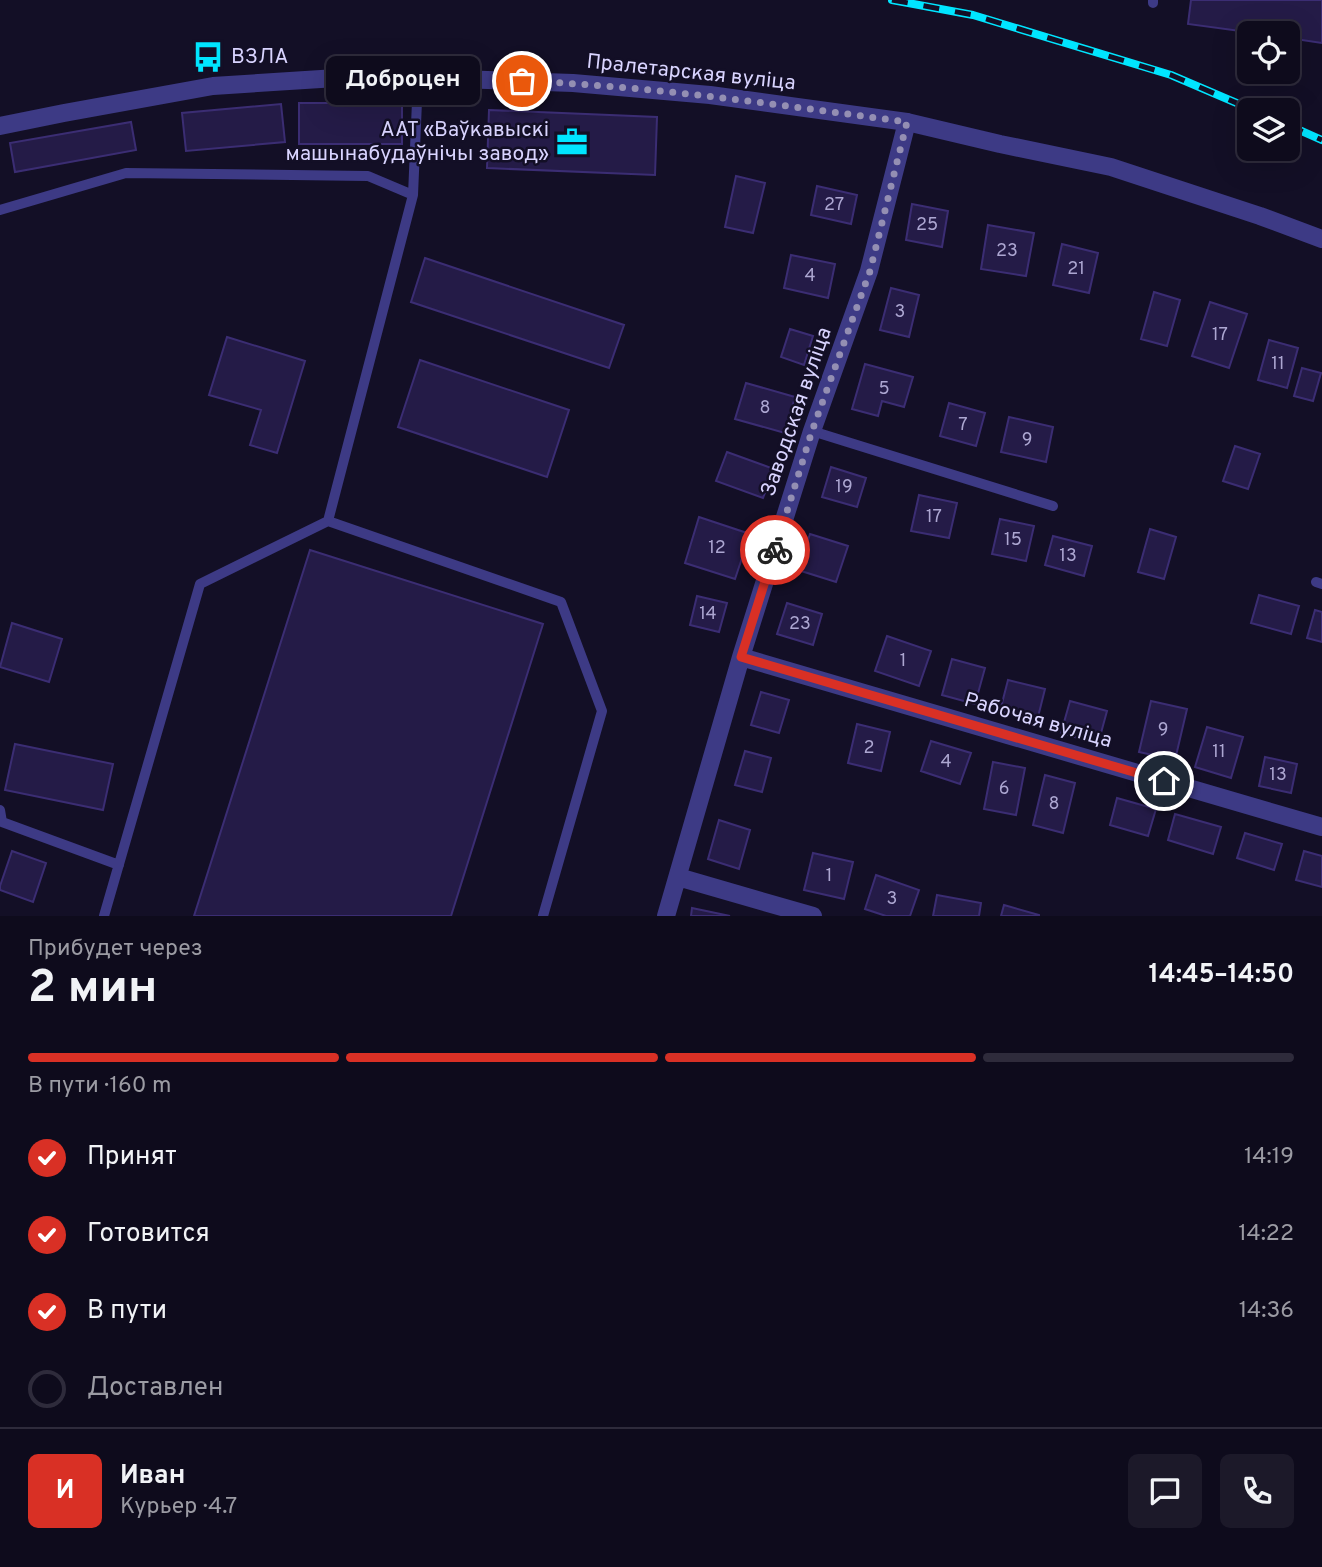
<!DOCTYPE html>
<html lang="ru">
<meta charset="utf-8">
<style>
body{margin:0;font-family:Overpass,sans-serif;background:#1c1929;color:#f1f3f6;height:100vh;display:flex;flex-direction:column;font-size:26px;white-space:nowrap}
*{box-sizing:border-box;margin:0}
p{font-size:23px;color:#9b9ba3}
.icon{flex:none;width:38px;height:38px;fill:none;stroke:currentColor;stroke-width:2;stroke-linecap:round;stroke-linejoin:round}
.map{position:relative;height:916px;overflow:hidden}
.side{display:flex;flex-direction:column;background:#0e0b1c;flex:1}
.side>*{flex:none}
.controls{position:absolute;left:1237px;top:21px;display:grid;gap:14px}
.controls a{display:grid;place-items:center;width:63px;height:63px;border-radius:10px;background:#0e0b1c;box-shadow:0 7px 28px #0002,0 0 0 2px #2e2b3b;font-size:35px}
.pin{position:absolute;display:grid;place-items:center;width:60px;height:60px;color:#fff;margin:-30px;border:4px solid #fff;border-radius:50%;box-shadow:0 2px 7px #0007}
.courier{position:absolute;display:grid;place-items:center;width:70px;height:70px;margin:-35px;border:5px solid #d93025;border-radius:50%;background:#fff;color:#222;box-shadow:0 2px 9px #0007}
.bubble{position:absolute;height:49px;border-radius:10px;background:#0e0b1c;box-shadow:0 7px 28px #0002,0 0 0 2px #2e2b3b;font-size:23px;font-weight:700;line-height:49px;text-align:center}
.summary em{font-style:normal;font-weight:700}
.summary div{display:flex;flex-direction:column-reverse}
.summary{display:flex;align-items:center;justify-content:space-between;height:119px;padding:0 28px}
h1{font-size:46px;font-weight:700;line-height:52px}
.bar{display:grid;grid-template-columns:repeat(4,1fr);gap:10px 7px;align-content:center;height:84px;padding:0 28px}
.bar i{height:9px;border-radius:5px;background:#2e2b3b}
.bar .selected{background:#d93025}
.bar p{grid-column:span 4}
.line{display:flex;align-items:center;gap:18px;padding:0 28px;border-top:2px solid #2e2b3b}
.line div{flex:1}
.round{display:grid;place-items:center;flex:none;width:74px;height:74px;border-radius:10px;background:#1c1929}
ol{padding:0 28px;list-style:none}
li{display:flex;align-items:center;gap:21px;height:77px}
li p{margin-inline-start:auto}
li .icon{padding:7px;border-radius:50%;background:#d93025;color:#fff;stroke-width:4}
li:last-child{color:#9b9ba3}
li i{width:38px;height:38px;border:4px solid #2e2b3b;border-radius:50%}
.map>svg:first-child{display:block}
.building{fill:#241b47;stroke:#3b2d73;stroke-width:2}
.lines{fill:none;stroke-linecap:round;stroke-linejoin:round}
.service{stroke:#3d3a85;stroke-width:10}
.minor{stroke:#3d3a85;stroke-width:18}
.tertiary{stroke:#3d3a85;stroke-width:18}
.rail-casing{stroke:#00e5ff;stroke-width:8}
.rail{stroke:#130f26;stroke-width:5;stroke-dasharray:16;stroke-linecap:butt}
.done{stroke:#948fb3;stroke-width:7;stroke-dasharray:0 12.6}
.route{stroke:#d93025;stroke-width:9}
.labels{text-anchor:middle;dominant-baseline:central;stroke-width:5;stroke-linejoin:round;paint-order:stroke}
.number-label{font-size:18px;fill:#aca6d1}
.poi-label{font-size:21px;fill:#d9d4ff;stroke:#130f26;text-anchor:start}
.street-label{font-size:21px;fill:#d9d4ff;stroke:#130f26}
</style>
<div class="map">
<svg width="1322" height="916" viewBox="0 0 1322 916">
<rect width="100%" height="100%" fill="#130f26"/>
<path class="building" d="M1191,0H1322V43L1288,38V33H1255L1188,24Z
M299,103H402V144H299Z
M281,104L285,142L186,151L182,113Z
M489,110L657,117L655,175L487,168Z
M131,122L136,150L15,172L10,143Z
M736,176L765,183L753,233L725,227Z
M817,186L857,195L851,224L811,215Z
M912,204L948,211L942,247L906,240Z
M988,225L1034,233L1026,276L981,269Z
M1062,244L1098,253L1089,293L1053,285Z
M791,255L835,264L828,298L784,288Z
M425,258L624,325L609,368L411,302Z
M891,288L919,295L909,337L880,330Z
M1154,292L1180,300L1167,346L1141,339Z
M1210,302L1247,314L1229,368L1192,356Z
M790,329L813,336L804,365L781,357Z
M227,337L305,361L277,453L250,445L261,410L209,395Z
M1269,340L1298,348L1287,388L1258,380Z
M420,360L569,410L547,477L398,427Z
M865,364L913,377L904,407L882,401L878,416L852,409Z
M1302,368L1321,373L1313,401L1294,396Z
M746,383L795,397L785,433L735,419Z
M949,403L985,413L976,446L940,436Z
M1009,417L1053,427L1046,462L1001,452Z
M1235,446L1260,454L1248,489L1223,481Z
M727,452L774,469L763,498L716,481Z
M831,467L866,478L857,507L822,497Z
M919,495L957,503L949,538L911,531Z
M699,517L750,534L735,579L685,563Z
M1000,519L1034,526L1026,561L992,554Z
M1150,529L1176,537L1164,579L1138,572Z
M810,534L848,546L836,582L798,570Z
M1053,536L1092,546L1084,576L1045,565Z
M310,550L543,624L451,916H194Z
M1259,595L1299,606L1291,634L1251,623Z
M697,596L727,603L719,632L690,625Z
M787,603L822,614L813,645L777,634Z
M1315,610L1322,612V642L1307,638Z
M12,623L62,639L49,682L0,667Z
M887,636L931,651L919,686L875,671Z
M952,659L985,668L975,704L942,695Z
M1008,680L1045,689L1037,721L1000,711Z
M761,692L789,700L779,733L751,725Z
M1070,701L1107,711L1098,744L1061,733Z
M1151,701L1187,709L1175,760L1139,752Z
M857,724L890,732L881,771L848,763Z
M1207,727L1243,737L1231,778L1195,767Z
M931,741L971,753L960,784L921,771Z
M15,744L113,764L103,810L5,790Z
M745,751L771,758L762,792L735,785Z
M1265,757L1297,764L1291,793L1259,786Z
M993,762L1025,768L1016,815L984,809Z
M1045,775L1075,783L1063,833L1033,825Z
M1117,798L1156,809L1148,836L1110,825Z
M1175,814L1221,827L1213,854L1168,840Z
M719,820L750,830L739,869L708,859Z
M1245,833L1282,844L1274,870L1237,858Z
M12,851L46,863L33,902L0,890V886Z
M1304,851L1322,856V887L1296,880Z
M813,853L853,862L844,899L804,890Z
M876,875L919,890L910,916H886L865,909Z
M937,895L981,903L979,916H933Z
M1004,905L1039,915V916H1001Z
M692,908L730,916H691Z"/>
<g class="lines">
<path class="service" d="M1153,3V0
M413,195L418,78
M0,210L126,173L368,176L413,195L328,521L200,584L104,916
M812,431L1053,506
M328,521L561,602L602,711L543,916
M1316,582L1322,584
M0,810L2,822L119,865"/>
<path class="minor" d="M741,657L1322,827
M678,877L813,916
M666,916L741,657L812,431L869,271L907,122"/>
<path class="tertiary" d="M0,126L64,113L213,86L368,76L573,83L710,95L907,122L1000,144L1111,167L1260,216L1322,239"/>
<defs>
<path id="rail" d="M892,0L973,15L1171,75L1253,110
M1288,125L1322,140"/>
</defs>
<use href="#rail" class="rail-casing"/>
<use href="#rail" class="rail"/>
</g>
<g class="lines">
<path class="done" d="M522,81C651,86 779,105 907,122L870,271L812,431L775,550"/>
<path class="route" d="M775,550L741,657L1164,781"/>
</g>
<defs>
<symbol id="bus-bare" viewBox="-9 -9 18 18"><path d="M-5-6H5V4H4V6H2V4H-2V6H-4V4H-5ZM-3.5-4V0h7V-4ZM-3.5 1.2v1.5H-2V1.2ZM2 1.2v1.5H3.5V1.2Z" fill="#00e5ff" stroke="#130f26" stroke-width="2.5" paint-order="stroke"/></symbol>
<symbol id="office-bare" viewBox="-9 -9 18 18"><path d="M-6-3h4V-5.5h4V-3h4V5H-6ZM-1-4.5V-3h2v-1.5ZM-6 0V1H6V0Z" fill="#00e5ff" stroke="#130f26" stroke-width="2.5" paint-order="stroke"/></symbol>
</defs>
<g fill-rule="evenodd">
<use href="#bus-bare" x="186" y="35" width="44" height="44"/>
<use href="#office-bare" x="550" y="120" width="44" height="44"/>
</g>
<g class="labels">
<g class="number-label">
<text x="834" y="205">27</text>
<text x="927" y="225">25</text>
<text x="1007" y="251">23</text>
<text x="1076" y="269">21</text>
<text x="810" y="276">4</text>
<text x="900" y="312">3</text>
<text x="1220" y="335">17</text>
<text x="1278" y="364">11</text>
<text x="884" y="389">5</text>
<text x="765" y="408">8</text>
<text x="963" y="425">7</text>
<text x="1027" y="440">9</text>
<text x="844" y="487">19</text>
<text x="934" y="517">17</text>
<text x="1013" y="540">15</text>
<text x="717" y="548">12</text>
<text x="1068" y="556">13</text>
<text x="708" y="614">14</text>
<text x="800" y="624">23</text>
<text x="903" y="661">1</text>
<text x="1163" y="730">9</text>
<text x="869" y="748">2</text>
<text x="1219" y="752">11</text>
<text x="946" y="762">4</text>
<text x="1278" y="775">13</text>
<text x="1004" y="789">6</text>
<text x="1054" y="804">8</text>
<text x="829" y="876">1</text>
<text x="892" y="899">3</text>
</g>
<g class="poi-label">
<text x="231" y="57">ВЗЛА</text>
<text x="549" y="130" text-anchor="end">ААТ «Ваўкавыскі<tspan x="549" dy="24">машынабудаўнічы завод»</tspan></text>
</g>
<g class="street-label">
<text transform="translate(691 73) rotate(6)">Пралетарская вуліца</text>
<text transform="translate(797 412) rotate(-71)">Заводская вуліца</text>
<text transform="translate(1038 721) rotate(16)">Рабочая вуліца</text>
</g>
</g>
</svg>
<div class="controls">
<a><svg class="icon" aria-label="locate" viewBox="0 0 24 24"><circle cx="12" cy="12" r="6"/><path d="M12 2v4M12 18v4M2 12h4M18 12h4"/></svg></a>
<a><svg class="icon" aria-label="layers" viewBox="0 0 24 24"><path d="M12 4l9 5-9 5-9-5zM3 14l9 5 9-5"/></svg></a>
</div>
<div class="pin" style="left:522px;top:81px;background:#ea580c"><svg class="icon" aria-label="bag" viewBox="0 0 24 24"><path d="M5 8h14l-1 12H6zM9 8a3 3 0 0 1 6 0"/></svg></div>
<div class="pin" style="left:1164px;top:781px;background:#1f2937"><svg class="icon" aria-label="home" viewBox="0 0 24 24"><path d="M3 11l9-7 9 7M6 9v11h12V9"/></svg></div>
<div class="courier" style="left:775px;top:550px"><svg class="icon" aria-label="bike" viewBox="0 0 24 24"><circle cx="6" cy="16" r="4"/><circle cx="18" cy="16" r="4"/><path d="M6 16l4-8h5l3 8M10 8l3 8H6M13 5h3"/></svg></div>
<div class="bubble" style="left:326px;top:56px;width:154px">Доброцен</div>
</div>
<section class="side">
<div class="summary"><div><h1>2 мин</h1><p>Прибудет через</p></div><em>14:45–14:50</em></div>
<div class="bar"><i class="selected"></i><i class="selected"></i><i class="selected"></i><i></i><p>В пути · 160 m</p></div>
<ol>
<li><svg class="icon" aria-label="check" viewBox="0 0 24 24"><path d="M5 12l5 5 9-10"/></svg>Принят<p>14:19</p></li>
<li><svg class="icon" aria-label="check" viewBox="0 0 24 24"><path d="M5 12l5 5 9-10"/></svg>Готовится<p>14:22</p></li>
<li><svg class="icon" aria-label="check" viewBox="0 0 24 24"><path d="M5 12l5 5 9-10"/></svg>В пути<p>14:36</p></li>
<li><i></i>Доставлен</li>
</ol>
<div class="line" style="height:126px"><b class="round" style="background:#d93025;color:#fff">И</b><div><b>Иван</b><p>Курьер · 4.7</p></div><a class="round"><svg class="icon" aria-label="chat" viewBox="0 0 24 24"><path d="M4 5h16v11H9l-5 4z"/></svg></a><a class="round"><svg class="icon" aria-label="phone" viewBox="0 0 24 24"><path d="M5 4h4l2 5-3 2q2 4 5 5l2-3 5 2v4C11 20 4 13 5 4z"/></svg></a></div>
</section>
